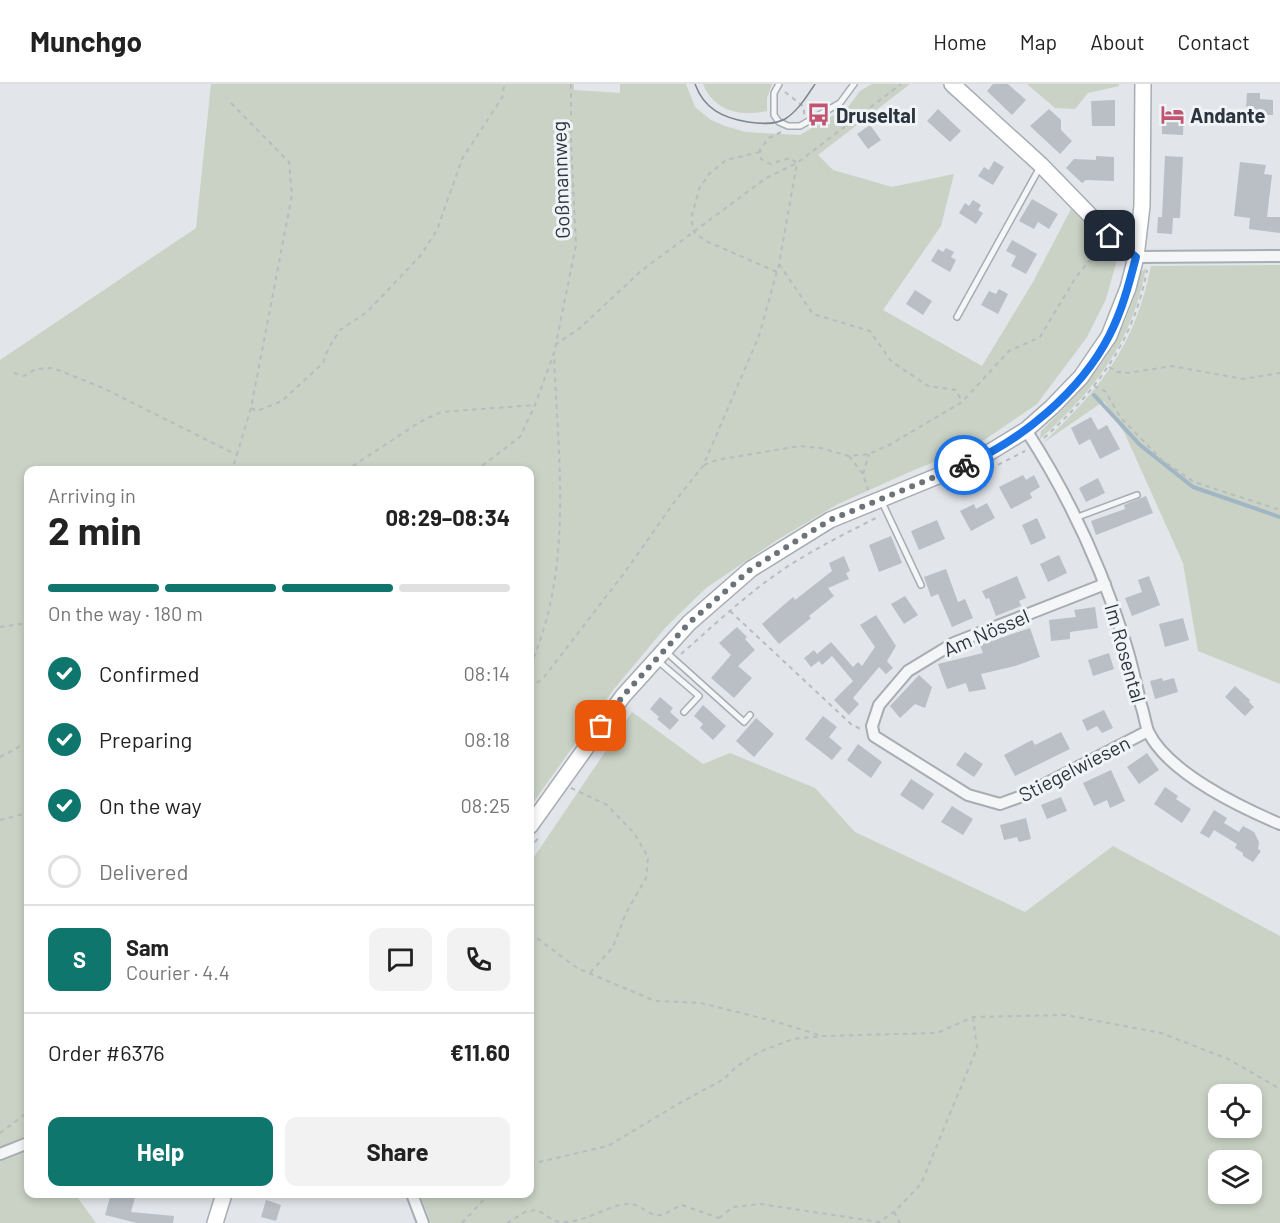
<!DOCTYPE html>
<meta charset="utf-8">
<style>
body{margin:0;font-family:Barlow,sans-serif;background:#f2f2f2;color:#222;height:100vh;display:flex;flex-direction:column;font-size:22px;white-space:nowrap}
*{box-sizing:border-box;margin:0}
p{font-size:20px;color:#767676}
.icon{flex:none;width:33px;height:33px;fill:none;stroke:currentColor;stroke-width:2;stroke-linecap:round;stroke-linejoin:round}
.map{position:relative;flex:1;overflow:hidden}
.drawer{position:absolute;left:24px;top:382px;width:510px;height:732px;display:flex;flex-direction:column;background:#fff;border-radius:12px;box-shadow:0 3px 9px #0003}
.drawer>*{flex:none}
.buttons{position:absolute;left:1208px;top:1000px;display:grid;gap:12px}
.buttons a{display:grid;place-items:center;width:54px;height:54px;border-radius:12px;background:#fff;box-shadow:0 3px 9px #0003;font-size:30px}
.pin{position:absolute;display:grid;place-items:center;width:51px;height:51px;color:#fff;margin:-26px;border-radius:12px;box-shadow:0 3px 9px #0006}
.courier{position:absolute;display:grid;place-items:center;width:60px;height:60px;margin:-30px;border:4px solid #1a73e8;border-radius:50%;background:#fff;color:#222;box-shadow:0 2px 8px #0007}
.headline em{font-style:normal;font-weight:700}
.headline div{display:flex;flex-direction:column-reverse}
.headline{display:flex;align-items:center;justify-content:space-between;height:102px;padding:0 24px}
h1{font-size:39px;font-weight:700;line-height:45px}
.bar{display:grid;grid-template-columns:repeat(4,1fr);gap:9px 6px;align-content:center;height:72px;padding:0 24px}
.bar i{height:8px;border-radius:4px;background:#e0e0e0}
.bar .current{background:#0f766e}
.bar p{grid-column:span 4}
.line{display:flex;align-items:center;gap:15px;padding:0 24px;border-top:2px solid #e0e0e0}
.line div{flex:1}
.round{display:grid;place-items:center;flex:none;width:63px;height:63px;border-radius:12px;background:#f2f2f2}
ol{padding:0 24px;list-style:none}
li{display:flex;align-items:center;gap:18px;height:66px}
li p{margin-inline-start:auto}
li .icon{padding:6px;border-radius:50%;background:#0f766e;color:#fff;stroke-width:4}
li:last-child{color:#767676}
li i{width:33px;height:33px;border:3px solid #e0e0e0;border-radius:50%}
.button{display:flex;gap:12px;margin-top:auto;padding:12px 24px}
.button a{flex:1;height:69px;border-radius:12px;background:#0f766e;color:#fff;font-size:24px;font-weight:700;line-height:69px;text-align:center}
.button a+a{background:#f2f2f2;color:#222}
header{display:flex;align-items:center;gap:36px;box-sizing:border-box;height:84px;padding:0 30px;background:#fff;border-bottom:2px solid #e0e0e0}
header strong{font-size:28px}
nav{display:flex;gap:33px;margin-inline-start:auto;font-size:21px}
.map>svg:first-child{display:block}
.green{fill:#c9d2c4;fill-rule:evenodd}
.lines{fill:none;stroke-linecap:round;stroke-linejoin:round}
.stream{stroke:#a0b6c5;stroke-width:4}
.building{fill:#b9bfc5}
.lane-casing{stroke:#a8adb3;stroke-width:8}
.street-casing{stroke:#a8adb3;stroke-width:14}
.secondary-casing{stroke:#a8adb3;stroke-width:18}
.path{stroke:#b8bcc0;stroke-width:2;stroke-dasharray:4.5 4.5;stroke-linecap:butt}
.lane{stroke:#f4f6f7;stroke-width:5}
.street{stroke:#f4f6f7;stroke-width:10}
.secondary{stroke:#fff;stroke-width:15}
.tram{stroke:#7d8691;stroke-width:1.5}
.done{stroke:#6c737a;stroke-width:6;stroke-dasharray:0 10.8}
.route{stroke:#1a73e8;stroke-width:8}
.labels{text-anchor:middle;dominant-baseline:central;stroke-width:6;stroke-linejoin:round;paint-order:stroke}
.poi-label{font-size:20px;font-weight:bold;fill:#2c353f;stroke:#f1f4f6;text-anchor:start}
.street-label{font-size:20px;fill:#2c353f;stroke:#f1f4f6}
</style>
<header>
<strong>Munchgo</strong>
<nav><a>Home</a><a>Map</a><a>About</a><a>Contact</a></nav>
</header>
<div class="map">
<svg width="1280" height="1139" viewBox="0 0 1280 1139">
<rect width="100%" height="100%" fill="#e2e5e9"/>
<path class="green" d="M211,0H574V6L620,9V0H686L695,23L711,36L725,42L746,48L800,51L849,22L860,7L872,0H910L818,71L833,86L892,103L954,90L941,142L883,226L982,282L1033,198L1071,125L1118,172L1106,215L1087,253L1037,320L977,361L914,386L838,420L777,456L706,504L665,544L614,605L530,723V387H28V1110H75L96,1139H0V276L196,144Z
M703,0H772L767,14V27C740,33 714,27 703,0Z
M1027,0H1119V2L1088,9L1075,25L1055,24Z
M1280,181V600L1198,567L1183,479L1125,350L1104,317L1043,359C1101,304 1135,262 1151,182Z
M1146,184C1132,258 1096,305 1040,355L1041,347C1093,297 1124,259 1141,188Z
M632,628L703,680L730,669L815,704L855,748L1025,828L1113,762L1280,852V1139H431L420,1110H530V779ZM1218,1011H1251V1044H1218ZM1218,1077H1251V1110H1218Z"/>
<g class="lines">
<path class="stream" d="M1094,311L1140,361L1193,403L1280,433"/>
</g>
<path class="building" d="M993,0H1008L1026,16L1012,31L987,7Z
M1247,9H1260V15L1273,16V31H1256V25H1246Z
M1115,16V42H1092L1091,17Z
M938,25L961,47L950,58L927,37Z
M1049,25L1061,36V46L1072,57L1060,70L1030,42Z
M1162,25H1184L1183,51L1162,50Z
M870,41L881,56L868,65L857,50Z
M1096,72L1114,73V97L1086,96L1082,99L1066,84L1074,75L1096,76Z
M1165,72L1183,73L1180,134H1173L1172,150L1157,149L1158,133H1162Z
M994,77L1004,83L993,101L978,92L984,83L989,86Z
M1240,78L1266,81L1264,90L1272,91L1267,133H1280V149L1249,145L1250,134L1234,132Z
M1032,115L1058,130L1049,145L1038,138L1034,145L1019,137Z
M973,116L981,121L978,126L983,129L976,140L959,129L965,119L969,122Z
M1012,156L1037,170L1026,190L1011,182L1016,172L1006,167Z
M946,164L954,168L951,173L956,176L950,188L931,177L938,165L943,168Z
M999,205L1008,210L998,230L981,221L989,207L996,210Z
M915,206L932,217L923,231L906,220Z
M1091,333L1098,346L1107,341L1120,365L1100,375L1090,355L1079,361L1071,344Z
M1023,391L1026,396L1034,391L1040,403L1030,409L1032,414L1011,425L999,403Z
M1098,394L1105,409L1086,418L1079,404Z
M1146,412L1153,429L1096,451L1091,437L1125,425L1124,421Z
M987,419L995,434L971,447L960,427L974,420L976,425Z
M1037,434L1046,454L1031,461L1022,441Z
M937,436L945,455L919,466L911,447Z
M891,452L902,479L879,488L869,461Z
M1059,471L1067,489L1048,498L1040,480Z
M844,472L850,487L846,489L849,495L828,504L834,512L809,532L811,534L779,560L762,540L793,513L795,516L832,487L829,479Z
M946,485L958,518L965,515L973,534L952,543L938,510L931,513L924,493Z
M1017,492L1026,514L1019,517L1021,522L996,532L989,514L986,515L982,507Z
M1149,492L1160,521L1132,532L1125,514L1142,508L1138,496Z
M905,512L918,531L904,540L891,520Z
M1095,523L1098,544L1070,548V555L1051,557L1049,536L1076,533L1074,526Z
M876,531L896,562L887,577L893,584L886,590L879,583L853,614L859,620L849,631L834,616L853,597L832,572L822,581L819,577L811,583L804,574L814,566L817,570L831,558L853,583L858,578L862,582L875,563L860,541Z
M1183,534L1189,556L1165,563L1159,540Z
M737,543L747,553L745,555L755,566L738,582L752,594L734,614L711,594L731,571L719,559Z
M1030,544L1040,573L1015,582L981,590L986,605L969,608L966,599L947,605L938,580L983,569L980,561Z
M1109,569L1114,585L1093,592L1088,576Z
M919,591L932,603L925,624L915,620L900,634L890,622Z
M1162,594L1163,597L1174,594L1178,608L1155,615L1150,597Z
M1235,602L1250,616L1249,618L1254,623L1245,632L1225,613Z
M660,613L673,624L670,628L679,636L670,646L657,635L659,633L650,625Z
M703,621L726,642L713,656L700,644L703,640L694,632Z
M1104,626L1113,644L1102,649L1097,642L1087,647L1082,636Z
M823,632L837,643L829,653L842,664L832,676L805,655Z
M756,634L774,650L754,673L736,657Z
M1061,648L1070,665L1015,692L1004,671L1032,656L1035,661Z
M858,660L882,678L871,694L847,676Z
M965,668L983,680L974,693L956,681Z
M1147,669L1159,686L1139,700L1127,683Z
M1111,686L1125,717L1110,724L1107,716L1094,722L1083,699Z
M911,695L934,710L923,726L900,711Z
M1165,703L1178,712L1176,715L1191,725L1182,739L1154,720Z
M1061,713L1067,727L1047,735L1041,721Z
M952,722L973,735L963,751L941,738Z
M1214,726L1227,734L1224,739L1239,748L1243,742L1254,748L1259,758L1258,765L1261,767L1253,778L1243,772V769L1235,764L1237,760L1214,746L1209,754L1200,749Z
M1026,734L1031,755L1019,758L1017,753L1004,756L1000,741Z
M111,1110H136L131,1128L174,1132L173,1139H137L105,1131Z
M266,1116L281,1121L276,1137L261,1133Z"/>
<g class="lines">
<defs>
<path id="lane" d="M779,0L774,9V31L779,38L788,42H800L840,19L854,0
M957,233L1040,83
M881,416L921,501
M1075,434L1137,411
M665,567L744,638L750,631
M658,577L699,612L684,628"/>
<path id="street" d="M1136,173L1280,172
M1026,346C1067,409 1101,482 1124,555C1131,576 1136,599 1141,621C1144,629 1145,639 1148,647C1167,688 1240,723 1280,740
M1105,500L954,559L908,587L879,621L872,642L874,652L968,711L1000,720L1022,712L1148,647
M0,1070L28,1059
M412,1110L423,1139"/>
<path id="secondary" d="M952,0L1041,81L1110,152L1136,173
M530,742L623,612L689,539L751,485L830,436L977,376L1026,346L1052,323L1081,293L1109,252L1128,204L1136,173L1142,122L1143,0
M215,1139L224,1110"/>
</defs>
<use href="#lane" class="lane-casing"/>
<use href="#street" class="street-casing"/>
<use href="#secondary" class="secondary-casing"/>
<path class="path" d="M785,8L804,23V32
M231,19L289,78L292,111L251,324L232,387
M781,48L769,54L760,65L761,75L770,80L790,74L797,79
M760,68L726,76L709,90L699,105L691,135L694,148L706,157L777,188
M779,180L813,230L870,247L891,277L928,302L956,306L962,318
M555,261L580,244L641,187L766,94L797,79L901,0
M1109,283L1117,288L1128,289L1172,282L1243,295L1280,289
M14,289L24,292L36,285L53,284L103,304L237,371
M1094,302L1105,307L1121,334L1162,376L1194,398L1280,426
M251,324L257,327L282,317L323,279L328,265L340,246L367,228L421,171L437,146L462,75L503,12L504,0
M1044,354C1097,306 1134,257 1147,186
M849,372L863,390L868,406
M704,381L717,376L799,362L821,364L849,372L869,370L891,360L962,318L1009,267L1040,253L1076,193L1102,161
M345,387L420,338L441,328L535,321
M475,387L520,353L535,321L554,269L576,161L571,58V0
M982,389L1025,367
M863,390L869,370
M730,527L852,641L861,645
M0,543L28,539
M681,570C720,536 758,499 803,473C828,458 854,445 880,432
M530,582C574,484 558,375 554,271
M530,605L545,592L625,488L675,417L703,382L759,252L779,180L797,79
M0,673L28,658
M571,704L607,721L634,749L648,773L646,794L626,829L613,863L589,890
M0,736L28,729
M530,766L538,754
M530,849L577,884L655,917L701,919L777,938L819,951
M0,1049L28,1028
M530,1080L608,1062L678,1020L724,995L736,983L759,968L793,955L822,952L937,949L973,933L1066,931L1161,949L1228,975L1280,1005
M894,1128L900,1139
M719,1134L733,1123L761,1120L879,1138L894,1128L921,1100L977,964L973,933
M462,1139L489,1110
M507,1139L525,1128L536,1126C545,1129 551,1137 560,1138C586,1139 605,1122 627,1120C640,1118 648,1133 661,1131C669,1129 675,1123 682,1121L719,1134"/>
<use href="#lane" class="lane"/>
<use href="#street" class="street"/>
<use href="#secondary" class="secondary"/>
<path class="tram" d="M695,0C704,25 723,34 748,38C761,40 774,41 785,35C798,27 807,12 815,0"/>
</g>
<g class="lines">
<path class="done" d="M601,642L623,612L689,539L751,485L830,436L964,381"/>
<path class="route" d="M964,381C1020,358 1081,307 1109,252C1122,227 1129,200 1136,173L1110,152"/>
</g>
<defs>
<symbol id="bus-bare" viewBox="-9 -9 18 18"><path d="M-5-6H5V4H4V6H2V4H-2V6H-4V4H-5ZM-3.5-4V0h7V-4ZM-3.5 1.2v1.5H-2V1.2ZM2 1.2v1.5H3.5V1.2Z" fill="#c05471" stroke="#f1f4f6" stroke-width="2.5" paint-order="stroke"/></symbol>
<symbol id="hotel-bare" viewBox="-9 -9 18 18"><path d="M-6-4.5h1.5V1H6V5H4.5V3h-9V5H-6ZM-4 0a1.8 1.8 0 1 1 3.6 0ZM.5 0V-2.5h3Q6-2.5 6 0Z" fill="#c05471" stroke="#f1f4f6" stroke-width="2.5" paint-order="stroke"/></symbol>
</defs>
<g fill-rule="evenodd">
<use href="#bus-bare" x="802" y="14" width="33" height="33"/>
<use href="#hotel-bare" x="1156" y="14" width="33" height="33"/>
</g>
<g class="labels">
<g class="poi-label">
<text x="836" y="31">Druseltal</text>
<text x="1190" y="31">Andante</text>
</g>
<g class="street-label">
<text transform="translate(560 96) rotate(-92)">Goßmannweg</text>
<text transform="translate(986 548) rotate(-23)">Am Nössel</text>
<text transform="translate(1126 569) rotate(74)">Im Rosental</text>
<text transform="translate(1074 684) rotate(-27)">Stiegelwiesen</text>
</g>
</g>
</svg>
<div class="buttons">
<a><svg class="icon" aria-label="locate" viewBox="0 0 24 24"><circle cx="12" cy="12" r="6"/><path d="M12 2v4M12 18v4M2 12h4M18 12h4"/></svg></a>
<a><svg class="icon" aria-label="layers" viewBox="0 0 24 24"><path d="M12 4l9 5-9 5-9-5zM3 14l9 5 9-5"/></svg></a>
</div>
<div class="pin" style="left:601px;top:642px;background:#ea580c"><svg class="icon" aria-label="bag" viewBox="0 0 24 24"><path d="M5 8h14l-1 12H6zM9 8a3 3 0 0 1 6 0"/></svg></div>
<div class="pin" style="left:1110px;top:152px;background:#1f2937"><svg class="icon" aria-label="home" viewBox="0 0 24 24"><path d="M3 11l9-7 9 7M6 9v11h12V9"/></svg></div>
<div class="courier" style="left:964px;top:381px"><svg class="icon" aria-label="bike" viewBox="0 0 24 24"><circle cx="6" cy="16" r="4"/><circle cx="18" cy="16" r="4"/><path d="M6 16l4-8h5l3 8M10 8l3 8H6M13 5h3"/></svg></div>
<section class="drawer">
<div class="headline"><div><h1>2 min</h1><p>Arriving in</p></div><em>08:29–08:34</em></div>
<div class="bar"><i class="current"></i><i class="current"></i><i class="current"></i><i></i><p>On the way · 180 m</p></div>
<ol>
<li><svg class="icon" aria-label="check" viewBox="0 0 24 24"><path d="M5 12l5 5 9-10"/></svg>Confirmed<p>08:14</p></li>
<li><svg class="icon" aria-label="check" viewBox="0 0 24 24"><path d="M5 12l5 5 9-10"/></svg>Preparing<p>08:18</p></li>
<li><svg class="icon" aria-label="check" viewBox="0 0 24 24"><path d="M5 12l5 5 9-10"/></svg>On the way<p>08:25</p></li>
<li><i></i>Delivered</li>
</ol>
<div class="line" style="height:108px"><b class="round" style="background:#0f766e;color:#fff">S</b><div><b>Sam</b><p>Courier · 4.4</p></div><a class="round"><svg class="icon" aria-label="chat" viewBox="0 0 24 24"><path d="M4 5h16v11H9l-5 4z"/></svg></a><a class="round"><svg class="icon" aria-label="phone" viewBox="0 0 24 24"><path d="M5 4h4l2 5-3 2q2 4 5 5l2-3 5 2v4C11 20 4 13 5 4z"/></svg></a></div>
<div class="line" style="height:78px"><div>Order #6376</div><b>€11.60</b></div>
<div class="button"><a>Help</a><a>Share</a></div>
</section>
</div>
